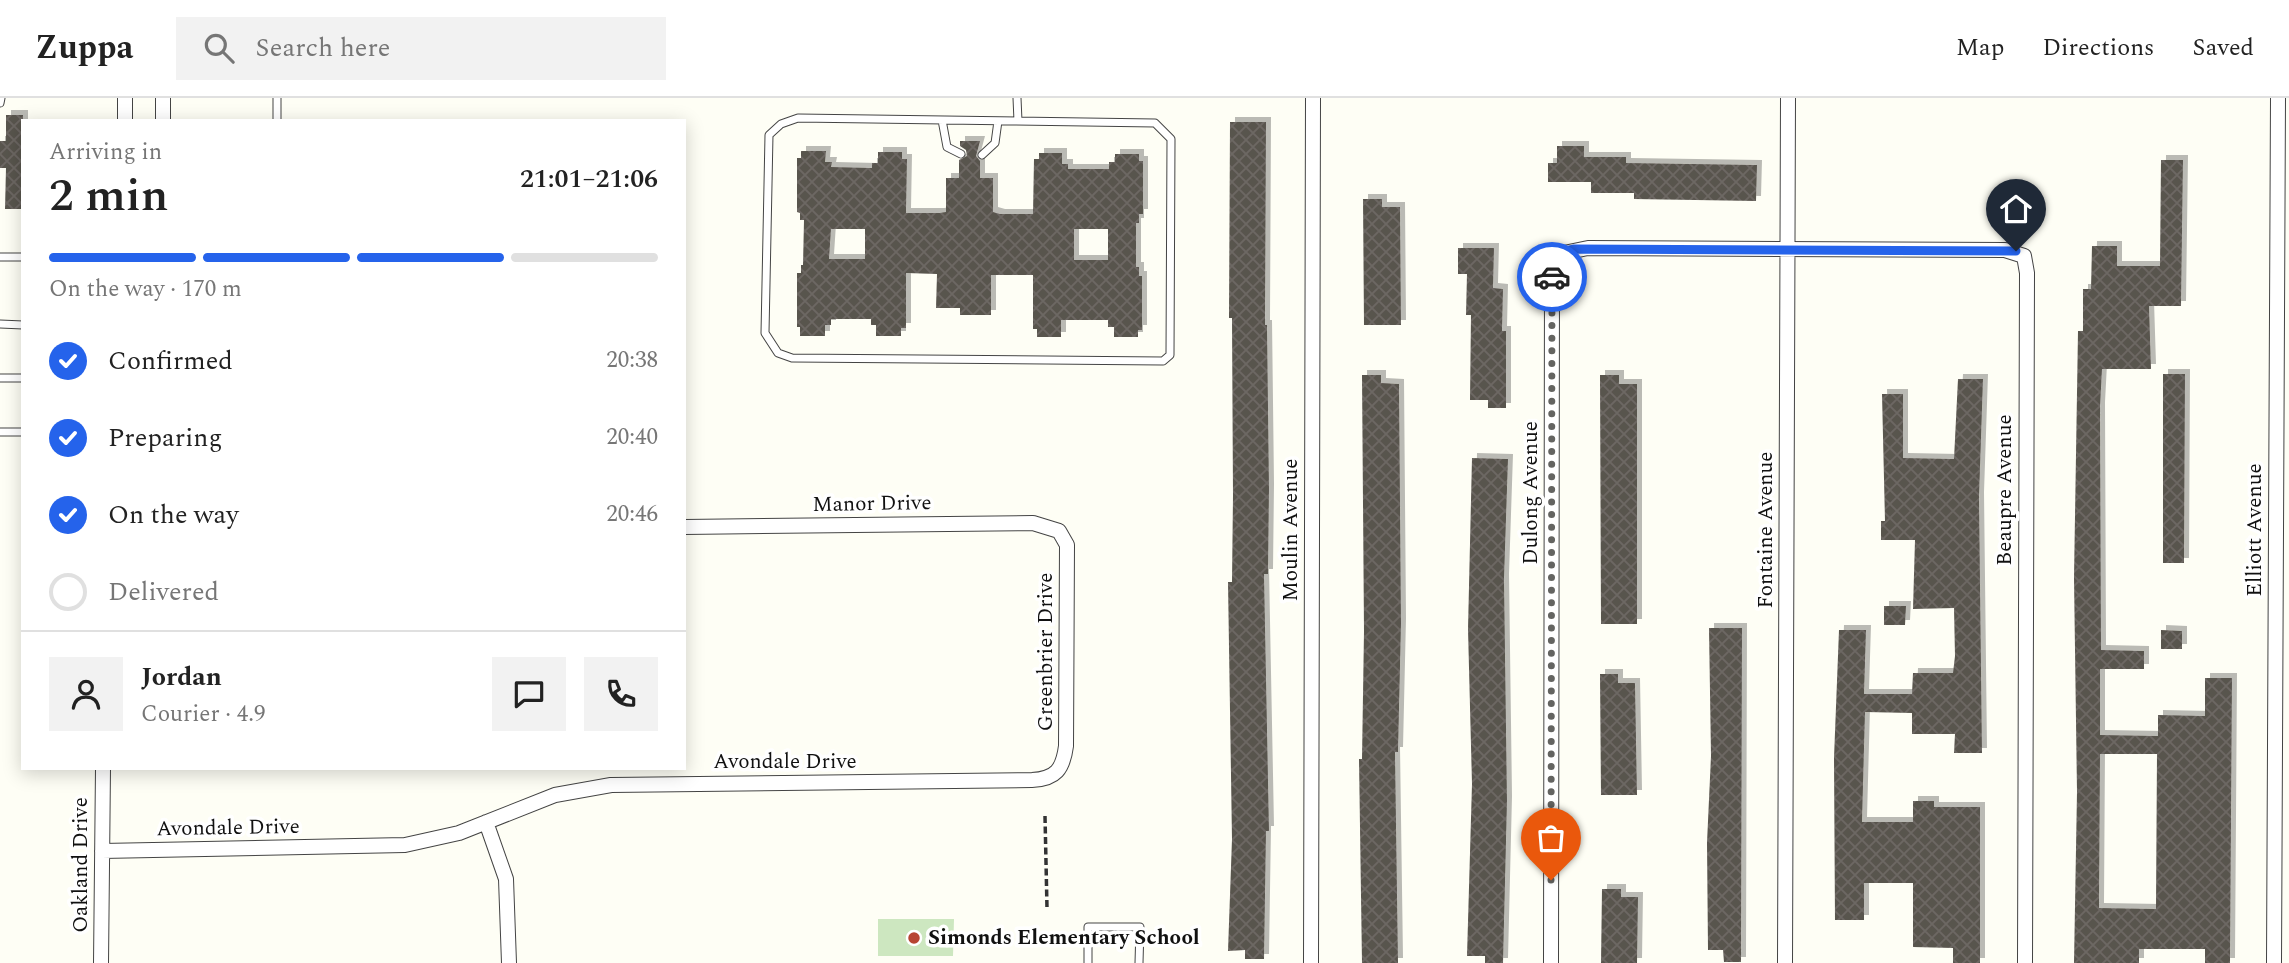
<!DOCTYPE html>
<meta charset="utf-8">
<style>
body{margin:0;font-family:Spectral,serif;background:#f2f2f2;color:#222;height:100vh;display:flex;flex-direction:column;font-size:26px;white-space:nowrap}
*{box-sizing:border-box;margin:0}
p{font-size:23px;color:#767676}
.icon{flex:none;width:38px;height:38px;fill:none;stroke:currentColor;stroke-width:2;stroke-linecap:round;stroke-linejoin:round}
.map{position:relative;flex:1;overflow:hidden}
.panel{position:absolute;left:21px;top:21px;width:665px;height:651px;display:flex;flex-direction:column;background:#fff;border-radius:0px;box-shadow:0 4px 18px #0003}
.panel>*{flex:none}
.pin{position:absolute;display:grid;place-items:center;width:60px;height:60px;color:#fff;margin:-72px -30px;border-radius:50% 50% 50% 0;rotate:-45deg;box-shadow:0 0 7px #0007}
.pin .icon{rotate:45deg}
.courier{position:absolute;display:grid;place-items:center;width:70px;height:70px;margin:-35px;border:5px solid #2563eb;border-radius:50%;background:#fff;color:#222;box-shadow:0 2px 9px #0007}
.summary em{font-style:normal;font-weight:600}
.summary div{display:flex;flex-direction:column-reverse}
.summary{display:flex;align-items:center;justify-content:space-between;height:119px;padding:0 28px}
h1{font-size:46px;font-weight:600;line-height:52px}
.bar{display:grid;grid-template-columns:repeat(4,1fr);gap:10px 7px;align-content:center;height:84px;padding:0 28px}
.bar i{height:9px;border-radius:5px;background:#e0e0e0}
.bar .selected{background:#2563eb}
.bar p{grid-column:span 4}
.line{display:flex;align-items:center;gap:18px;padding:0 28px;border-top:2px solid #e0e0e0}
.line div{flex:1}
.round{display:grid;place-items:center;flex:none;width:74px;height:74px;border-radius:0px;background:#f2f2f2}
ol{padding:0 28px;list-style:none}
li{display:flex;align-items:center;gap:21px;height:77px}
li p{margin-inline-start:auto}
li .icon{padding:7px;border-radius:50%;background:#2563eb;color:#fff;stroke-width:4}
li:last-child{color:#767676}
li i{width:38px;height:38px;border:4px solid #e0e0e0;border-radius:50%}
header{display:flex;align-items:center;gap:42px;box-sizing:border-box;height:98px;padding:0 35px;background:#fff;border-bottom:2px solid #e0e0e0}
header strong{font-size:33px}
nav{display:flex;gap:38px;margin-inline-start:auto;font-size:24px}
.search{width:490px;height:63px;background:#f2f2f2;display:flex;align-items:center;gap:18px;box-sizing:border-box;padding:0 24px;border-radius:0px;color:#767676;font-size:26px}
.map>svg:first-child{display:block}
.park{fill:#cde7c0}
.building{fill:url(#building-cross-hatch);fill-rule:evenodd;filter:url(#shadow)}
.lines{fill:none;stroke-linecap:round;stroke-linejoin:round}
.service-casing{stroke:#444;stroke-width:9}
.minor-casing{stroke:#444;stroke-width:16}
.path{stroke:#333;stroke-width:3.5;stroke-dasharray:7 3.5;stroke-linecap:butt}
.service{stroke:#fff;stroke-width:7}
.minor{stroke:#fff;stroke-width:14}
.done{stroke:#646461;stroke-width:7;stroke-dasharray:0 12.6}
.route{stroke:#2563eb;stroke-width:9}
.poi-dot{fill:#b74432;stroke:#fff;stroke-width:2.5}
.labels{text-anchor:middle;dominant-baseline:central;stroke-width:7;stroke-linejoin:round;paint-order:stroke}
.street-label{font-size:21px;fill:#111;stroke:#fff}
.poi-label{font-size:21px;font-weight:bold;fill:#111;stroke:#fff;text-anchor:start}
</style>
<header>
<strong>Zuppa</strong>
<div class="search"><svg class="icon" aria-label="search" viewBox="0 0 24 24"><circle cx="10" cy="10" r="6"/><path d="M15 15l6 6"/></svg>Search here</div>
<nav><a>Map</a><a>Directions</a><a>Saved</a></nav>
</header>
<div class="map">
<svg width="2289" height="865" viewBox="0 0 2289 865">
<defs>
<pattern id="building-cross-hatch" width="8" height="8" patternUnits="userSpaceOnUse" patternTransform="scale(1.75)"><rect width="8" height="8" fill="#59544e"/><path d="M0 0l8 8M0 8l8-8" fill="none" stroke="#6c6863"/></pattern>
<filter id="shadow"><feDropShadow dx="5" dy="-5" stdDeviation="0" flood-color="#0004"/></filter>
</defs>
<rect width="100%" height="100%" fill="#fefef5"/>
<path class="park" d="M878,821H954L953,858H878Z"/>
<path class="building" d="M6,17H23V111H5L6,70H0V43H6Z
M1230,24H1266L1265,227H1267L1269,391L1268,476H1264L1269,733H1266L1264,861H1245V852L1228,853L1232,741L1228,484H1232L1233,398L1232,220H1229Z
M960,43H980L976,58L980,63V80H993V114L1000,116H1033L1034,61H1039V55H1062V66H1068V71H1109V64H1115V56H1139V63H1143V116H1139V125H1136V169H1139V178H1142V232H1138V239H1114V229H1108V222H1061V239H1037V231H1033V177H991V217H960V210H936L937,176L906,175V230H901V238H876V227H871V221H831V227H825V238H800V229H797V175H801V167H803L804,122H800V115L797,114V60H801V53H826L825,64H832L831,69L872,70V65H878V54H902V61H907L906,115H939L946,114V80H959V62L967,58L966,52L960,48ZM831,131H865V161H829ZM1074,131H1108V162H1074Z
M1557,48H1584V59H1626V65L1757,67L1756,103L1634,101V95H1591V84H1548V65H1557Z
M2161,62H2183L2181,208H2149L2151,271H2102L2100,309L2101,552L2144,553V571H2100V637L2158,638V617L2205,618V580H2232L2230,865H2205V851H2139V865H2074L2077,694L2074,480L2078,233H2083V191H2091L2092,148H2117V168H2160ZM2100,656H2157L2156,811L2099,810Z
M1363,101H1382V109H1400L1401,227H1364Z
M1458,150H1494L1493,190L1503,191L1502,233H1506V310H1488V302H1470L1471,217H1466L1467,176H1458Z
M2163,276H2185L2184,465H2163Z
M1362,277H1381V285L1399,286L1401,525L1398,654H1395L1398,865H1362L1359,661H1362L1364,533Z
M1600,277H1619V286H1637V526H1601Z
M1958,281H1983L1979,399L1982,655H1954L1955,636H1912V615L1865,614L1862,724H1913V703H1934V709H1980V865H1953V850L1913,849V785H1864V822H1835L1834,660L1839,532H1866L1864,596H1912L1913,575H1953L1955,558L1954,510L1913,511L1915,442H1881V423H1885L1882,296H1903V360L1954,361Z
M1472,360L1508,361L1504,481L1507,703L1503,865H1485V858H1467L1472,686L1468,531Z
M1884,508H1906L1905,527H1884Z
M1709,530H1742L1741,864H1724L1723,852H1708L1707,745L1711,658Z
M2161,532L2182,533V551H2161Z
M1600,576H1618V585H1635L1637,697H1601Z
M1602,791H1621V799H1638L1637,865H1601Z"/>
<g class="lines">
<defs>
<path id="service" d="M1017,0L1018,23
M0,5L1,0
M798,20L1155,25L1171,41L1170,257L1163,263L792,260L778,255L765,235L769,37L781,26Z
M942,22L947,49L961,56
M277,23V0
M982,57L995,45L998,23
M0,159H23
M0,226L23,227
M0,280H23
M0,334H23
M1088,865V829H1140L1139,865"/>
<path id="minor" d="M125,23V0
M163,23V0
M486,724L506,781L509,865
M102,753L405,747L459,735L555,697L611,687L1032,682C1056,681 1063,671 1066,648L1067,447L1059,433L1033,425L684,429
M101,865L103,670
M1311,865L1313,0
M1551,865L1552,174L1559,156L1588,150L2005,152L2024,158L2027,175L2025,865
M1785,865L1788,0
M2274,865L2278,0"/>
</defs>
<use href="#service" class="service-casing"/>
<use href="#minor" class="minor-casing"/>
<path class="path" d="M1045,718L1047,810"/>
<use href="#service" class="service"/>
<use href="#minor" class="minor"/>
</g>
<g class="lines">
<path class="done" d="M1551,782L1552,179"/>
<path class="route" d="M1552,179C1553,163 1557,154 1574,151L2016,153"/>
</g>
<circle class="poi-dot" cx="914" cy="840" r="7"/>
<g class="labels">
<g class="street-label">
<text transform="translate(2005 392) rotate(-90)">Beaupre Avenue</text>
<text transform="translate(1531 395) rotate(-90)">Dulong Avenue</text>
<text transform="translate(872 406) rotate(-1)">Manor Drive</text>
<text transform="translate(1291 432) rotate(-90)">Moulin Avenue</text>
<text transform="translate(1766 432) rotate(-90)">Fontaine Avenue</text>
<text transform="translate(2255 432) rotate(-90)">Elliott Avenue</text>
<text transform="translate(1046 554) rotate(-90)">Greenbrier Drive</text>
<text x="785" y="664">Avondale Drive</text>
<text transform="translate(228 730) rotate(-1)">Avondale Drive</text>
<text transform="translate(81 767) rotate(-90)">Oakland Drive</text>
</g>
<g class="poi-label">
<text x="928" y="840">Simonds Elementary School</text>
</g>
</g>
</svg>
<div class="pin" style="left:1551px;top:782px;background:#ea580c"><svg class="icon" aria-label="bag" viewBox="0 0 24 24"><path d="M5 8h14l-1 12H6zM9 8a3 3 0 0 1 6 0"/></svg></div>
<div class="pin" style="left:2016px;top:153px;background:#1f2937"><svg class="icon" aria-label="home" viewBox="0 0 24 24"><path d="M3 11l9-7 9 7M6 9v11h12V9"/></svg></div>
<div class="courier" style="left:1552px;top:179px"><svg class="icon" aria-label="car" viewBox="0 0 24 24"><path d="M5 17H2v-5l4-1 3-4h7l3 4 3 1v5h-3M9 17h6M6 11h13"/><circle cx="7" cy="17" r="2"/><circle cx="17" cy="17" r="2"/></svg></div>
<section class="panel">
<div class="summary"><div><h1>2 min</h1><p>Arriving in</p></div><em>21:01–21:06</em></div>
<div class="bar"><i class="selected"></i><i class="selected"></i><i class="selected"></i><i></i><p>On the way · 170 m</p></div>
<ol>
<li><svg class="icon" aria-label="check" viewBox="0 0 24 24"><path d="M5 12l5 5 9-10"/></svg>Confirmed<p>20:38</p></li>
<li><svg class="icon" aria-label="check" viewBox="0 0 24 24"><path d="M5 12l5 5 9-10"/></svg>Preparing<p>20:40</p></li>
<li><svg class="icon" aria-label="check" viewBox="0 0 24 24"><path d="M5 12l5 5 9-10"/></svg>On the way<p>20:46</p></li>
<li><i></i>Delivered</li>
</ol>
<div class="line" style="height:126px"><a class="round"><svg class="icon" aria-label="person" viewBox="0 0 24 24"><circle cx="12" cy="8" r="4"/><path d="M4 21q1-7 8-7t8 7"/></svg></a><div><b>Jordan</b><p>Courier · 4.9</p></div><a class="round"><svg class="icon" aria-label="chat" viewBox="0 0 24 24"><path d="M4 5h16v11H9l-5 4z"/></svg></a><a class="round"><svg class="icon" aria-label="phone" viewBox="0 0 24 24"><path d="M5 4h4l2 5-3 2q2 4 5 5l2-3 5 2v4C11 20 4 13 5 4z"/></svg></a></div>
</section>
</div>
